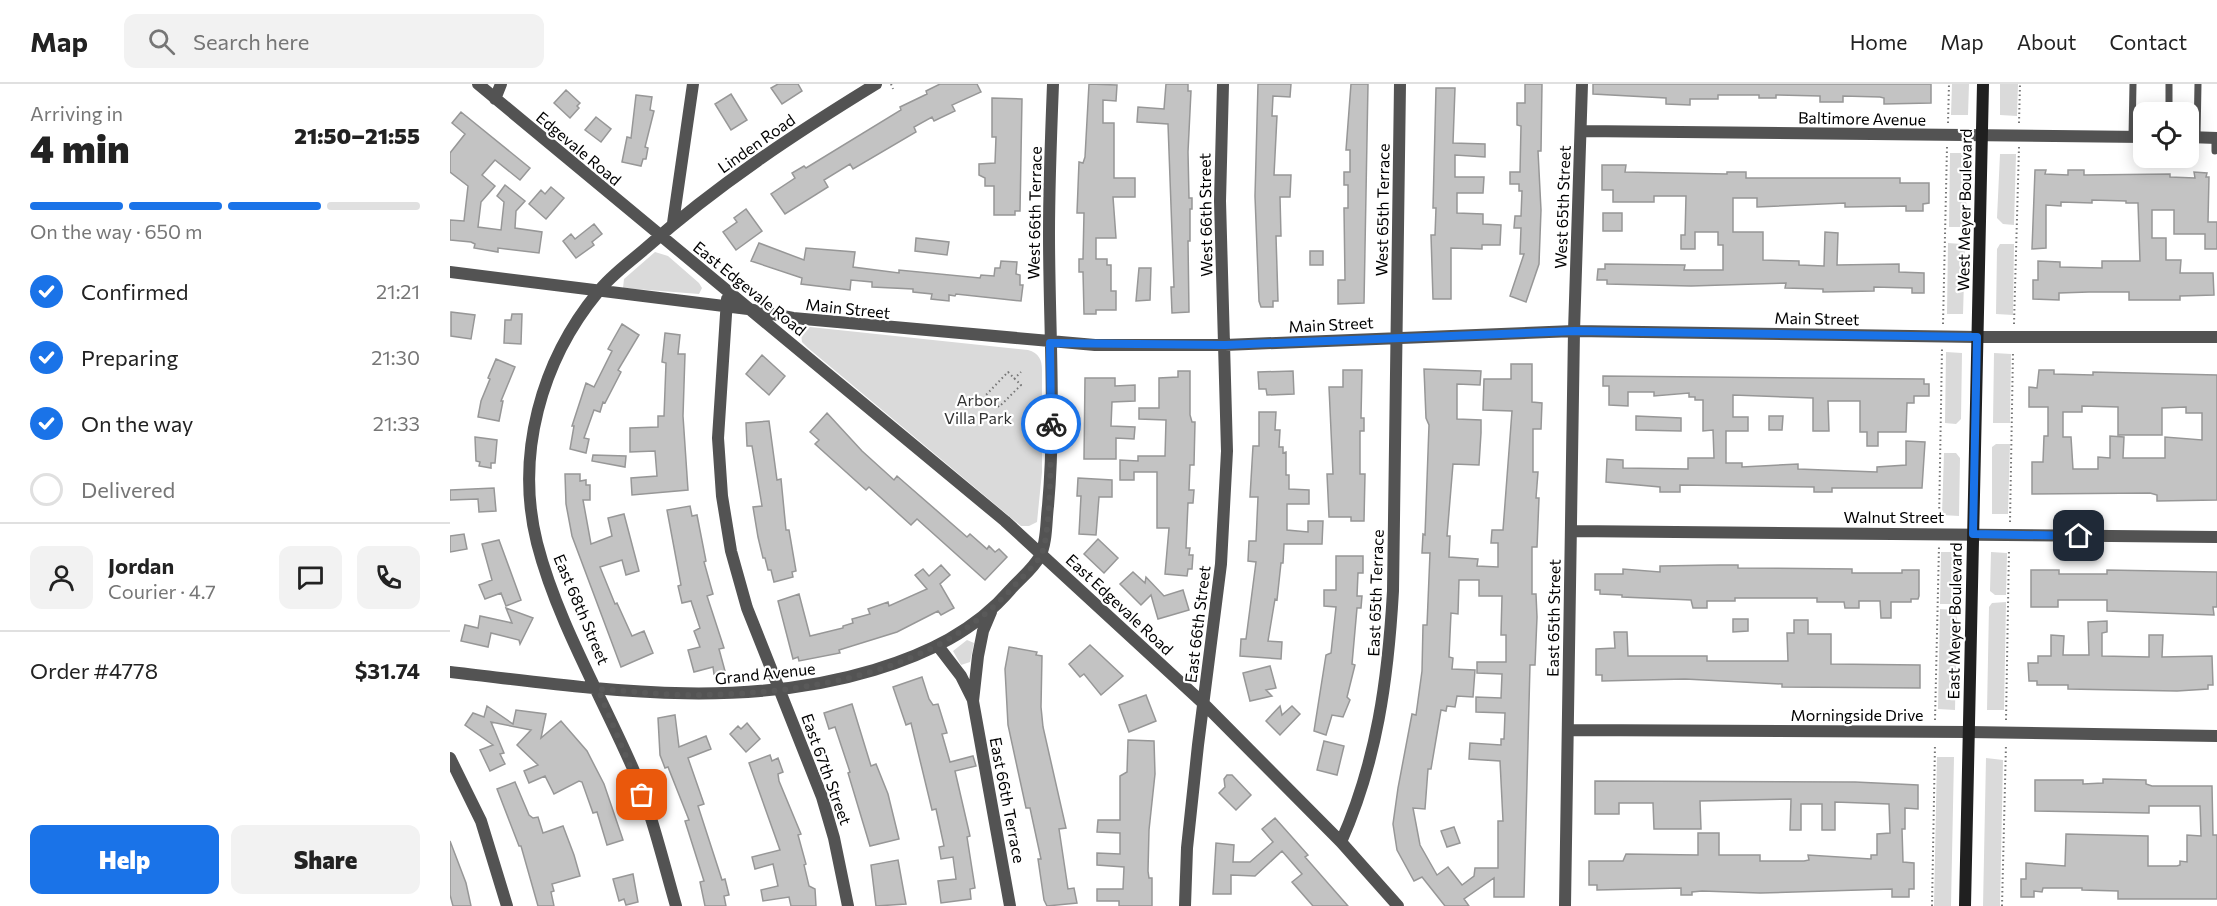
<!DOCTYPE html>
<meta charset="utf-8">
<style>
body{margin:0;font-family:Commissioner,sans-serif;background:#f2f2f2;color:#222;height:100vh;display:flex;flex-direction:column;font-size:22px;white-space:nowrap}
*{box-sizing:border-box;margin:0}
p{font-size:20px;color:#767676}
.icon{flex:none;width:33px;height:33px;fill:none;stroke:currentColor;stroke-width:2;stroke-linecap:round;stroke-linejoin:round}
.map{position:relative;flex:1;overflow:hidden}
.drawer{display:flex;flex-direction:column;background:#fff;width:450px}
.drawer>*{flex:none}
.tools{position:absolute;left:1683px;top:18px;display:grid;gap:12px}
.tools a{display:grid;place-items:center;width:66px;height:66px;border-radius:12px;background:#fff;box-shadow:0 3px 15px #0003;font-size:30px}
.pin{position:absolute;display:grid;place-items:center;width:51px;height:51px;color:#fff;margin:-26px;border-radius:12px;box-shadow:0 3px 9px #0006}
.courier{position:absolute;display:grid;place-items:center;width:60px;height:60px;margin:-30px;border:4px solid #1a73e8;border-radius:50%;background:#fff;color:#222;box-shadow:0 2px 8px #0007}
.head em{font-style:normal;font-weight:800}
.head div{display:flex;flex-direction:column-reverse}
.head{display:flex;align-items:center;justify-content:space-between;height:102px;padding:0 30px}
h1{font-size:39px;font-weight:800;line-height:45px}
.bar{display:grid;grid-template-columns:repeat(4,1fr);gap:9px 6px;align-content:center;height:72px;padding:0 30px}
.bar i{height:8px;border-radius:4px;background:#e0e0e0}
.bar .on{background:#1a73e8}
.bar p{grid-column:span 4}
.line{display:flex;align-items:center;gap:15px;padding:0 30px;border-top:2px solid #e0e0e0}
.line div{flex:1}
.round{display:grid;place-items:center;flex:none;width:63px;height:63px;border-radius:12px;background:#f2f2f2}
ol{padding:0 30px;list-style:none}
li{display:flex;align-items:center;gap:18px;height:66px}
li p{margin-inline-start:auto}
li .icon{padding:6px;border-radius:50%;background:#1a73e8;color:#fff;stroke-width:4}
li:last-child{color:#767676}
li i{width:33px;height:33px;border:3px solid #e0e0e0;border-radius:50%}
.button{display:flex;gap:12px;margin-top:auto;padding:12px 30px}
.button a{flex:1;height:69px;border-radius:12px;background:#1a73e8;color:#fff;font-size:24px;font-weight:800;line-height:69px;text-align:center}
.button a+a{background:#f2f2f2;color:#222}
header{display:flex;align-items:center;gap:36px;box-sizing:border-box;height:84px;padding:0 30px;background:#fff;border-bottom:2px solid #e0e0e0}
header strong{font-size:28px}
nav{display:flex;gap:33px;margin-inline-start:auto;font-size:21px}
.search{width:420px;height:54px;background:#f2f2f2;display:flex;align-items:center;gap:15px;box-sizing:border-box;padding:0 21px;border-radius:12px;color:#767676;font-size:22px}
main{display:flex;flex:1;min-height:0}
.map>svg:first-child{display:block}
.green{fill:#dadada}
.building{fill:#c3c3c3;stroke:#979797;stroke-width:1.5;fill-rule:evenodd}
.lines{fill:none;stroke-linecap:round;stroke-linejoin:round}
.path{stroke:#757575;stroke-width:2;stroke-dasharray:1.5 3;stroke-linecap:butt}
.lane{stroke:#535353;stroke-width:7}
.street{stroke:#535353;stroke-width:12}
.secondary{stroke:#202020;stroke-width:12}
.done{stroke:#595959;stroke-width:6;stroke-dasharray:0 10.8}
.route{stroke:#1a73e8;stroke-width:8}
.labels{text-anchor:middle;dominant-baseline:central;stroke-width:4.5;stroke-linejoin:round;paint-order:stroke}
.street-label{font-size:16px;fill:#000;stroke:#fff}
.park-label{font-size:16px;fill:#313131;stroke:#fff}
</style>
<header>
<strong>Map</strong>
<div class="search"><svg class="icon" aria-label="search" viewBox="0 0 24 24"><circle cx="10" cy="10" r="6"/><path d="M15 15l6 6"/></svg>Search here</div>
<nav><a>Home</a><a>Map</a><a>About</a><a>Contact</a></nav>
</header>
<main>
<section class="drawer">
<div class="head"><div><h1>4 min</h1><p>Arriving in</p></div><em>21:50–21:55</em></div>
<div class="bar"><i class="on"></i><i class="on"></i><i class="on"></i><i></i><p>On the way · 650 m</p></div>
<ol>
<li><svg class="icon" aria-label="check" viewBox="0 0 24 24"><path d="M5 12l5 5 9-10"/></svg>Confirmed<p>21:21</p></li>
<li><svg class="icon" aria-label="check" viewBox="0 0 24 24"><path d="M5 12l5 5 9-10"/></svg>Preparing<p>21:30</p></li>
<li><svg class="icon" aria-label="check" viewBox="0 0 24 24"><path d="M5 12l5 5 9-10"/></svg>On the way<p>21:33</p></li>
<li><i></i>Delivered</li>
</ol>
<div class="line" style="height:108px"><a class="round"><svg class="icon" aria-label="person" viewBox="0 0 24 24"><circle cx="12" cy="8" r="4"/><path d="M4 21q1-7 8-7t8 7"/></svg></a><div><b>Jordan</b><p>Courier · 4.7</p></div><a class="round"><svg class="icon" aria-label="chat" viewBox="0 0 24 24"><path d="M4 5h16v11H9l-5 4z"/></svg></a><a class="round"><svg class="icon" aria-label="phone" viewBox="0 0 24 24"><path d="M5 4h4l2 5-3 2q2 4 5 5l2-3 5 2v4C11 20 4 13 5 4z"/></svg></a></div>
<div class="line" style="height:78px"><div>Order #4778</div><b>$31.74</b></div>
<div class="button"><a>Help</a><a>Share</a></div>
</section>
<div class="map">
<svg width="1767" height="822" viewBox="0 0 1767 822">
<rect width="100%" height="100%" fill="#fff"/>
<path class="green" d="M1502,0H1519L1518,31H1501Z
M1550,0H1568L1567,32L1550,31Z
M1500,69H1517L1516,138L1512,143H1499Z
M1550,70H1566L1564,141L1553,140L1547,134Z
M1498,159L1511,160L1515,165L1513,230H1497Z
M1550,160H1564L1563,231L1546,230L1547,165Z
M205,168L218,172L249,199L252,204L249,210L173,204L174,195Z
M360,243L578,266C589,269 592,276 592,286V388L587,438L579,442H571L358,264L352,258L351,250Z
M1496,268L1512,269L1511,335L1506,340L1495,339Z
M1544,269L1561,270L1560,339H1543Z
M1546,360H1560L1558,430H1542V363Z
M1494,369H1506L1510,374L1509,432L1492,431Z
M1491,468H1509L1508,516L1505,520H1490Z
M1541,468L1557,469L1556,511H1545L1540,507Z
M1556,518L1554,626H1537L1539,523L1542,519Z
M1490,525L1507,526L1505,626L1488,625Z
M517,556L524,559L520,578L511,581L503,567Z
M1487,673H1504L1501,822H1484Z
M1536,674L1553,676L1550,822H1533Z"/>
<path class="building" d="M328,0H348L352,7L332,20L321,4Z
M490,0H527L531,8L502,21L505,27L484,37L482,33L464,43L466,48L403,85L400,80L374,96L378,103L335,130L321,110L345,94L342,89L354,82L356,84L451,26L450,23L477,10L476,7Z
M639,0L667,1L666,17L653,16V39H664V94H685V113H663L666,154H646V175H657V181H661V207H666V226H646V230H634L633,188H629V175H633L634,129H627L629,78L633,79L635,73Z
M716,0H738V7H741L738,68L739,114H742V125H740V157H738L739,228L722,229L721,203H724L718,40L687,38L688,23L714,25Z
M808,0H841L840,13L823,12L822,32H827L824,91H841L840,113H830L831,152H826L828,217H823V223H811L809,217L805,112Z
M901,0H918L914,219L888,220V196H895L894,124H898V101H894V88H900V66H896Z
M1075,0H1092L1091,67H1088L1091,126L1089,180L1076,218L1060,212L1074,170H1070L1071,144H1064L1065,132H1071L1072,107H1069V100H1060V88H1070L1071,42L1067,41V19H1075Z
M1143,0H1481V19L1434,20V14L1430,13L1393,12V18H1370V12L1326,11V14H1309V11H1268V15H1240V21L1216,20V14L1143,10Z
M986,4H1005L1003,59L1035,60V73L1005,71V93H1034L1033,109H1007V129L1033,130V140L1051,141L1050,161H1032V165L1001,164V215H983L981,151H985L986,124H983Z
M116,6L130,19L127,22L129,24L120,34L104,19Z
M281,10L297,36L281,46L265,20Z
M186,11L202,13L200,26L204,27L195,63L198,64L196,75H193L191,82L172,78L177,53L181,54Z
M542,14L572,15L570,127H565V131H544V102H535V94L529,91V80L545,79L546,53H542Z
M11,28L80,84L70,96L45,76L32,91L45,102L31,118L28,143L51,146L54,118L47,112L55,101L75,117L66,127L65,144L92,148L89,169L48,164V168L24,164L25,160L21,158L0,156V136L14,137L18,102L0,88V69L15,50L2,39Z
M146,33L161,45L151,58L135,46Z
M1152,81H1176L1175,88L1277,90V88H1296V94H1450V99H1479V119L1473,120V127H1456V122L1395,123V119L1307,123V114H1283V148H1313V176L1349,177V181L1374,182L1375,148L1388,149L1387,181L1449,180V188L1474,189V209H1462V204L1424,203V207L1373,208V205L1335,204L1336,199L1241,202L1157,200V196H1147L1148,185H1155V180L1235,181L1234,186H1273V161H1268V148H1245V165H1231V151H1235L1236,112H1204V118H1163V106H1152Z
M1585,86H1596L1595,90L1618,91V86H1634V91L1720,90V93L1745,94L1744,88L1757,89L1756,93H1759L1758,138H1767V165H1755V150H1724V126H1702V154H1716V176H1731L1730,189H1763L1764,211L1730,212V216H1679V208H1639L1609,209V216L1583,215V196H1588V177L1610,178V183L1652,184V177H1690L1688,119H1676V117L1642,116V119L1611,118V122L1596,121V164L1582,165Z
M101,103L114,114L96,135L79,120L91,106L95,110Z
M296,125L312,147L286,166L273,148L287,138L284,134Z
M1153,129H1172V147H1153Z
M144,140L152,150L142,158L144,161L126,174L113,157L121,150L125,155Z
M466,154L499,158L497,171L465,167Z
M309,159L354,176L356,164L405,168L403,183L449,189V186L530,194L531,191L544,192L545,184H550L551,177L567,178L566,190L570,191V201H573L571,217L506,210L505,212L499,211V217L481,215L482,210L463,208V205L422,203V198L401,196L400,206L351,200L352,194L301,177Z
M860,167H873V181H860Z
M689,184H701L700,216L686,217Z
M1,228L25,231L21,255L1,252Z
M62,230H72L71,260L54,259L55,236H61Z
M172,240L189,251L168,286L171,288L155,319L153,318L150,328L144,326L134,354L139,355L136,369L120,365L124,342H122L136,299L144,303L162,267L158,265Z
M215,249L230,251L228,270H235L233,332L238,406L182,411L181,394L207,392L205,367L180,368V344L208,343V332H214L216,279L212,278Z
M312,271L335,292L319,311L296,290Z
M46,275L65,283L51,317H53L49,337L28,333L31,317L40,295L38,294Z
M1061,280H1082V318L1092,319L1091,345H1083V388H1088L1086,414H1089L1087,463H1082V510H1086L1087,533L1085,581H1080L1074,813H1044V794L1014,815L1019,822H995L972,793L964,797L947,766L943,740L948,704L962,630L966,631L972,587L973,541H977L980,469H972L973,450L975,451L979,341L976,334L974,285L1031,287L1030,301L1007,300V335L1031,336V349L1029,381L1003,380L997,452H1000L999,473L1028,475L1027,482L1048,483V459H1041L1042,446H1053L1062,327L1033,326L1034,295H1061ZM1009,496H1029V512H1052L1051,551H1056V578H1027V589L1052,590L1051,614L1026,613V628L1055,629L1054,655H1051V661L1020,659L1019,675L1050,677L1053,737H1048V784H1025L1024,792L1012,801L998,783L987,791L970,761L963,724L975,725L978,685H981L991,626L996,627L997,622L1005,623L1007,612L1023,613L1025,586L1002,585L1003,574L999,573L1001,529L1008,530Z
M893,286H912L911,334H914V347H910V390H915L914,437H901V433H879L877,390H883L879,303H893Z
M1589,286H1604V290L1643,291V288L1767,291V416L1707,417V411L1700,409L1582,410V378H1593L1594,352H1598V323H1579V303L1587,304ZM1632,322L1668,323V351H1712V324L1736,323V329H1752V356L1715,353V374H1673L1674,353L1660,352V374L1648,373V385H1623L1621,353H1613V328H1632Z
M728,287H740V331L742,338H745L744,381H740L739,406H744L743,419H738L736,464H740L739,471H743L742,485H738L737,492L715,490L719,444H707V388H684V396H670V376L688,377V372H715L716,336L689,335V324H709V294L728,293Z
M843,287L844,310L817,311L816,305H809L808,288Z
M1153,292L1474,295V300H1479V312H1464V319H1457L1456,348H1428V362H1417V348H1410V317H1378L1379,347H1363V314L1283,311V333H1298V347H1276V379H1292V383L1348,380V385L1427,388V383L1456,381V357L1475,358L1472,404H1382V408H1364V403L1230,401V408H1210V403L1156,398L1157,375L1173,376V384L1238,385V374H1264L1263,346L1253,347V316H1245V313H1239V309L1204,312V308H1178V322L1159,321V302H1153Z
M635,294H665V302L685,301V317L662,318L661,342L685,343L684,355L666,354V375H634Z
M809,328H826L825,346H830L829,363H833V369L836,368V391H839V405L859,406V420H837V446L858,448V437H873L872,460H834L833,479H831L827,516L825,515L818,557L832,558L831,575L790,572L791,555H796L806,478L798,477L799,457H806L808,413H800L803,362H809Z
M377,329L412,367L444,396L447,392L517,453L520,450L537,465L539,462L545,468L549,465L557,473L535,496L467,435L461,441L419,403L416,406L365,360L369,356L360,348Z
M1186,332L1231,334V347L1186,346Z
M1319,332H1333L1332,346H1319Z
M319,337L327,396L331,395L336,446H339L346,487L342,488L343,493L324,498L321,486H318L315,474H313L308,453L303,423L312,422L302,362H297L296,339Z
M25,353L47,356L45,379H41V384L29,382L30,378L26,377Z
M143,371L176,372L175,383L142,377Z
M115,390H130V397L136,396V401H140V416H133L141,460L162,452L158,434L174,430L189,487L176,491L172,476L150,483L165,520L167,519L182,552L194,547L203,569L171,583L122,452L116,420Z
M628,394L662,396V413H649L646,451L629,450L631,412H627Z
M44,404L46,427L29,428L28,415L0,416V406Z
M240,422L242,432L247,431L256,477L254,478L263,510L257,512L274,564L269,565L275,587L264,590L263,583L244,588L238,566L250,563L244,547L250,544L241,517L232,519L228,502L231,501L217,426Z
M14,450L17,465L0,468V452Z
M648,455L668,474L654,489L634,470Z
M49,456L71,516L56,522L51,509L35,515L29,501L42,496L32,460Z
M886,472H913V489H908L907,512H912L911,524H907L902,580L905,581L897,613L900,616L893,633L882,631L876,651L864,647L876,571L881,569L886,523L874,522V506H886Z
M491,481L500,491L490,500L504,524L491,531L488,527L447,548L389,566L390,569L349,577L348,573L343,575L328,517L349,510L360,552L393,544V542L403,539L402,535L420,530L418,525L438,518L439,522L477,505L465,491L473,485L479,492Z
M1270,481H1288V484L1402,485V489H1452V486H1469V512L1468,515H1461V518H1441V534H1431L1430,517H1409V524H1395L1394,518H1367V514H1285V517H1257V524H1243L1241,516L1172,513V511L1150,510V506H1145V490H1173V485L1210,488V482Z
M1581,486H1609V490H1657V486L1767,488V523H1763L1764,531L1657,527V516H1608V523H1581Z
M683,488L695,499L696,493L714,512L733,506L739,526L708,535L701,511L691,521L670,500Z
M56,524L83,534L70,560L69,556L41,549L38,563L11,557L15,541L28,544L30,532L62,539Z
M1283,535H1298V547L1283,548Z
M1344,536H1358V550H1381V580L1470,581V604L1332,603V600L1235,595L1152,597V591H1146V565L1165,564L1164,548H1177L1178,572H1257V577H1338L1337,549H1344Z
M1657,537V548L1652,549V572L1699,573V551H1713L1712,573L1762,572L1763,601H1758V605L1727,607L1618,605V601H1587V597H1579L1578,579H1588V572H1601V551L1614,552L1613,571H1639L1638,538Z
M640,561L673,592L651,611L634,590L630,593L619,580Z
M559,563L587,568L586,571L592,572L591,623L593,643L616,744L609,745L618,805L624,804L627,819L597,822L594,816L588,775H591L580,724H576L558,641L555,585Z
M820,582L826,604L816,606L822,612L800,617L793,589Z
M472,593L479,615L483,621L488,620L497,649L492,650L500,678L523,672L526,682L505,687L520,752L517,753L525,804L520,805L521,815L491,819L488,797L506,795L503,773L491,775L489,763L494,762L486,725L482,726L461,639L456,641L443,603Z
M696,611L706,637L679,648L669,621Z
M402,620L421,682L426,680L438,710L449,755L420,762L398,689L400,688L385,643L379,645L374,629Z
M37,622L63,640L66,626L96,630L91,654L111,637L137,667L154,700L173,756L157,761L147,728L143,729L132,698L129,697L104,710L95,692L79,699L74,687L88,681L67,661L81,646L41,638L54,669L50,670L55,680L40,687L30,666L43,661L15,641L23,629L34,633Z
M830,622L832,631L842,622L850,630L830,651L816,637Z
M225,631L229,663L256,652L261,665L238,674L254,720L248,722L272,796L275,795L279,811L274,812L276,822H255L250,798L254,797L235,737L239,736L218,683L215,684L210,671L208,634Z
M297,639L310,655L296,668L280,650L288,642L291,645Z
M678,656L704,657L705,690L699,746L698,787L699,794H702V822H669V817H647V805H673L674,783L647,781V769L670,770V749L647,748L648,736H670V692L677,688Z
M874,657L894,662L887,691L867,686Z
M320,671L322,677L328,674L333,688L328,690L329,697L351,750L348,751L356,780L354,781L359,802L365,805L366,822H341L339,813L313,817L311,806L328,802L323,780L305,785L302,773L330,766L299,679Z
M777,691H782L801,711L786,726L769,709L775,703L774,695Z
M1653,695L1696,696V700L1702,702H1762L1763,751H1767V815H1668V807L1632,806V804H1593L1592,808L1584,807V813H1571V795H1576V779L1615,782L1616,750L1698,752V782H1727L1730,781V777L1737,778V751L1751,752L1750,722H1699V729L1585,727V696H1633V700L1653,699Z
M1145,697L1405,698L1468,701V725L1455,724V745H1452L1453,778L1464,779V805H1459V813H1442V805L1310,809L1252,807L1242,808V811H1231V804L1147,806V801H1139V777H1173L1176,770L1248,771V749H1269V771H1310V777H1354L1359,776L1358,771L1421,775V771H1427V750L1440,749L1439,720L1385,718V746H1372V720H1351V746H1340L1341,715L1250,717L1251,745H1204L1203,719H1169V730H1145Z
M65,698L79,731L83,734L88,733L93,749L113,742L124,771L130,792L102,800L104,807L101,808L104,822H88L71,762H69L47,705Z
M825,734L858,771L855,773L898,822H863L842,798L852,790L832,767L805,792L781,791V810H763L766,759L784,761L783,778H800L823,758L812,745Z
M1004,743L1010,759L997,763L991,747Z
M0,757L16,799L21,822H3L0,811Z
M448,776L456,820L426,822L421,781Z
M183,790L188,818L176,821L174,815L169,817L163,795Z"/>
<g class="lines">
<path class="path" d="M441,0L443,5
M1498,39L1499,0
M1569,39L1570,0
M1493,240L1497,63
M1564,240L1569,63
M558,288L571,301L549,323L536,311Z
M564,295L571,288
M1489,438L1492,264
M1560,438L1563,267
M1485,636L1489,462
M1556,636L1559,465
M1482,822L1485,660
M1552,822L1556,660"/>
<path class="lane" d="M1719,25V0
M1682,53L1683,0
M1747,53L1748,0
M1765,54V67"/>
<path class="street" d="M28,0L555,437L754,620L891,758L948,822
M45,15L51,0
M1131,47L1694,53
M1738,53L1767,54
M223,139L243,0
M0,188L298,225L343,234L645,261H775L1124,247L1527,253H1767
M277,215L268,354L272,412L281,467L297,524L372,713L384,754L398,822
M1121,447L1767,453
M541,528L533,547L528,572L523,617L560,822
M488,562L511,592L523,616
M0,588C142,604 285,628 424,586C477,570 525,547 561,505C570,495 584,484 590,472C597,459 596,437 598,422C606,332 599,241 599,150C599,100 601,50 603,0
M1118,646L1518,648L1767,652
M0,674L31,737L57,822
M891,758C927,677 938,595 943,507L950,0
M226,822C213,777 202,730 184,687C152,613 107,537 87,459C65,371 91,277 148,208C161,191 180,178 196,164C267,101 346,49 426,0
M735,822L737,764L748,661L771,480L777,367L770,117L773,0
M1115,822L1124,247L1132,0"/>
<path class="secondary" d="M1515,822L1533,0"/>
</g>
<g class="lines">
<path class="done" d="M192,711L148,605C182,607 217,612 252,611C362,609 488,588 564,502C572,493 585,482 591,471C601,453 601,365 601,340"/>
<path class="route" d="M601,340L600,259L775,261L1125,247L1527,253L1523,450L1629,452"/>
</g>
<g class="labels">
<g class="street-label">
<text transform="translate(1412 34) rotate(1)">Baltimore Avenue</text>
<text transform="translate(306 59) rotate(-35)">Linden Road</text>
<text transform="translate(129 64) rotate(40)">Edgevale Road</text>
<text transform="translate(1112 123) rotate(-88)">West 65th Street</text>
<text transform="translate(932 126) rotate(-89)">West 65th Terrace</text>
<text transform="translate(1514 126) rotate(-89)">West Meyer Boulevard</text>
<text transform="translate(584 129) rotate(-89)">West 66th Terrace</text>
<text transform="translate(755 131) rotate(-91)">West 66th Street</text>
<text transform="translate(300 204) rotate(39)">East Edgevale Road</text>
<text transform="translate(398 224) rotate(6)">Main Street</text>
<text transform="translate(1367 234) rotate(1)">Main Street</text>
<text transform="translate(881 240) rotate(-3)">Main Street</text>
<text x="1444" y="432">Walnut Street</text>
<text transform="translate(925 509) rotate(-88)">East 65th Terrace</text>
<text transform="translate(670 520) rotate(43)">East Edgevale Road</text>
<text transform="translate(132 525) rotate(67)">East 68th Street</text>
<text transform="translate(1103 534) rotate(-89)">East 65th Street</text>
<text transform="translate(1504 537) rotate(-89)">East Meyer Boulevard</text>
<text transform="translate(747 540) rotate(-83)">East 66th Street</text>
<text transform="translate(315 589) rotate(-6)">Grand Avenue</text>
<text x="1407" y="630">Morningside Drive</text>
<text transform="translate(377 685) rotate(70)">East 67th Street</text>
<text transform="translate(558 716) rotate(79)">East 66th Terrace</text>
</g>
<g class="park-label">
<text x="528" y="315">Arbor<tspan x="528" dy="18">Villa Park</tspan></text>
</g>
</g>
</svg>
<div class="tools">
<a><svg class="icon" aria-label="locate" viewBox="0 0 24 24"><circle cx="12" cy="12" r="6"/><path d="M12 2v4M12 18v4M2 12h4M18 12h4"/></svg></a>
</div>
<div class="pin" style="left:192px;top:711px;background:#ea580c"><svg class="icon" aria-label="bag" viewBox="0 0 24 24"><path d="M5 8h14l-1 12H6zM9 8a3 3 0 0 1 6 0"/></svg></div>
<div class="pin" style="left:1629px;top:452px;background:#1f2937"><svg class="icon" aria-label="home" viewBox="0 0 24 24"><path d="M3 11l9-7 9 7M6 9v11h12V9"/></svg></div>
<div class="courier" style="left:601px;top:340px"><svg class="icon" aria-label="bike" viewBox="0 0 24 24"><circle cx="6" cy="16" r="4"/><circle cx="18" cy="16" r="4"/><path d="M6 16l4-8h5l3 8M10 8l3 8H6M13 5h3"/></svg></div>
</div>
</main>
